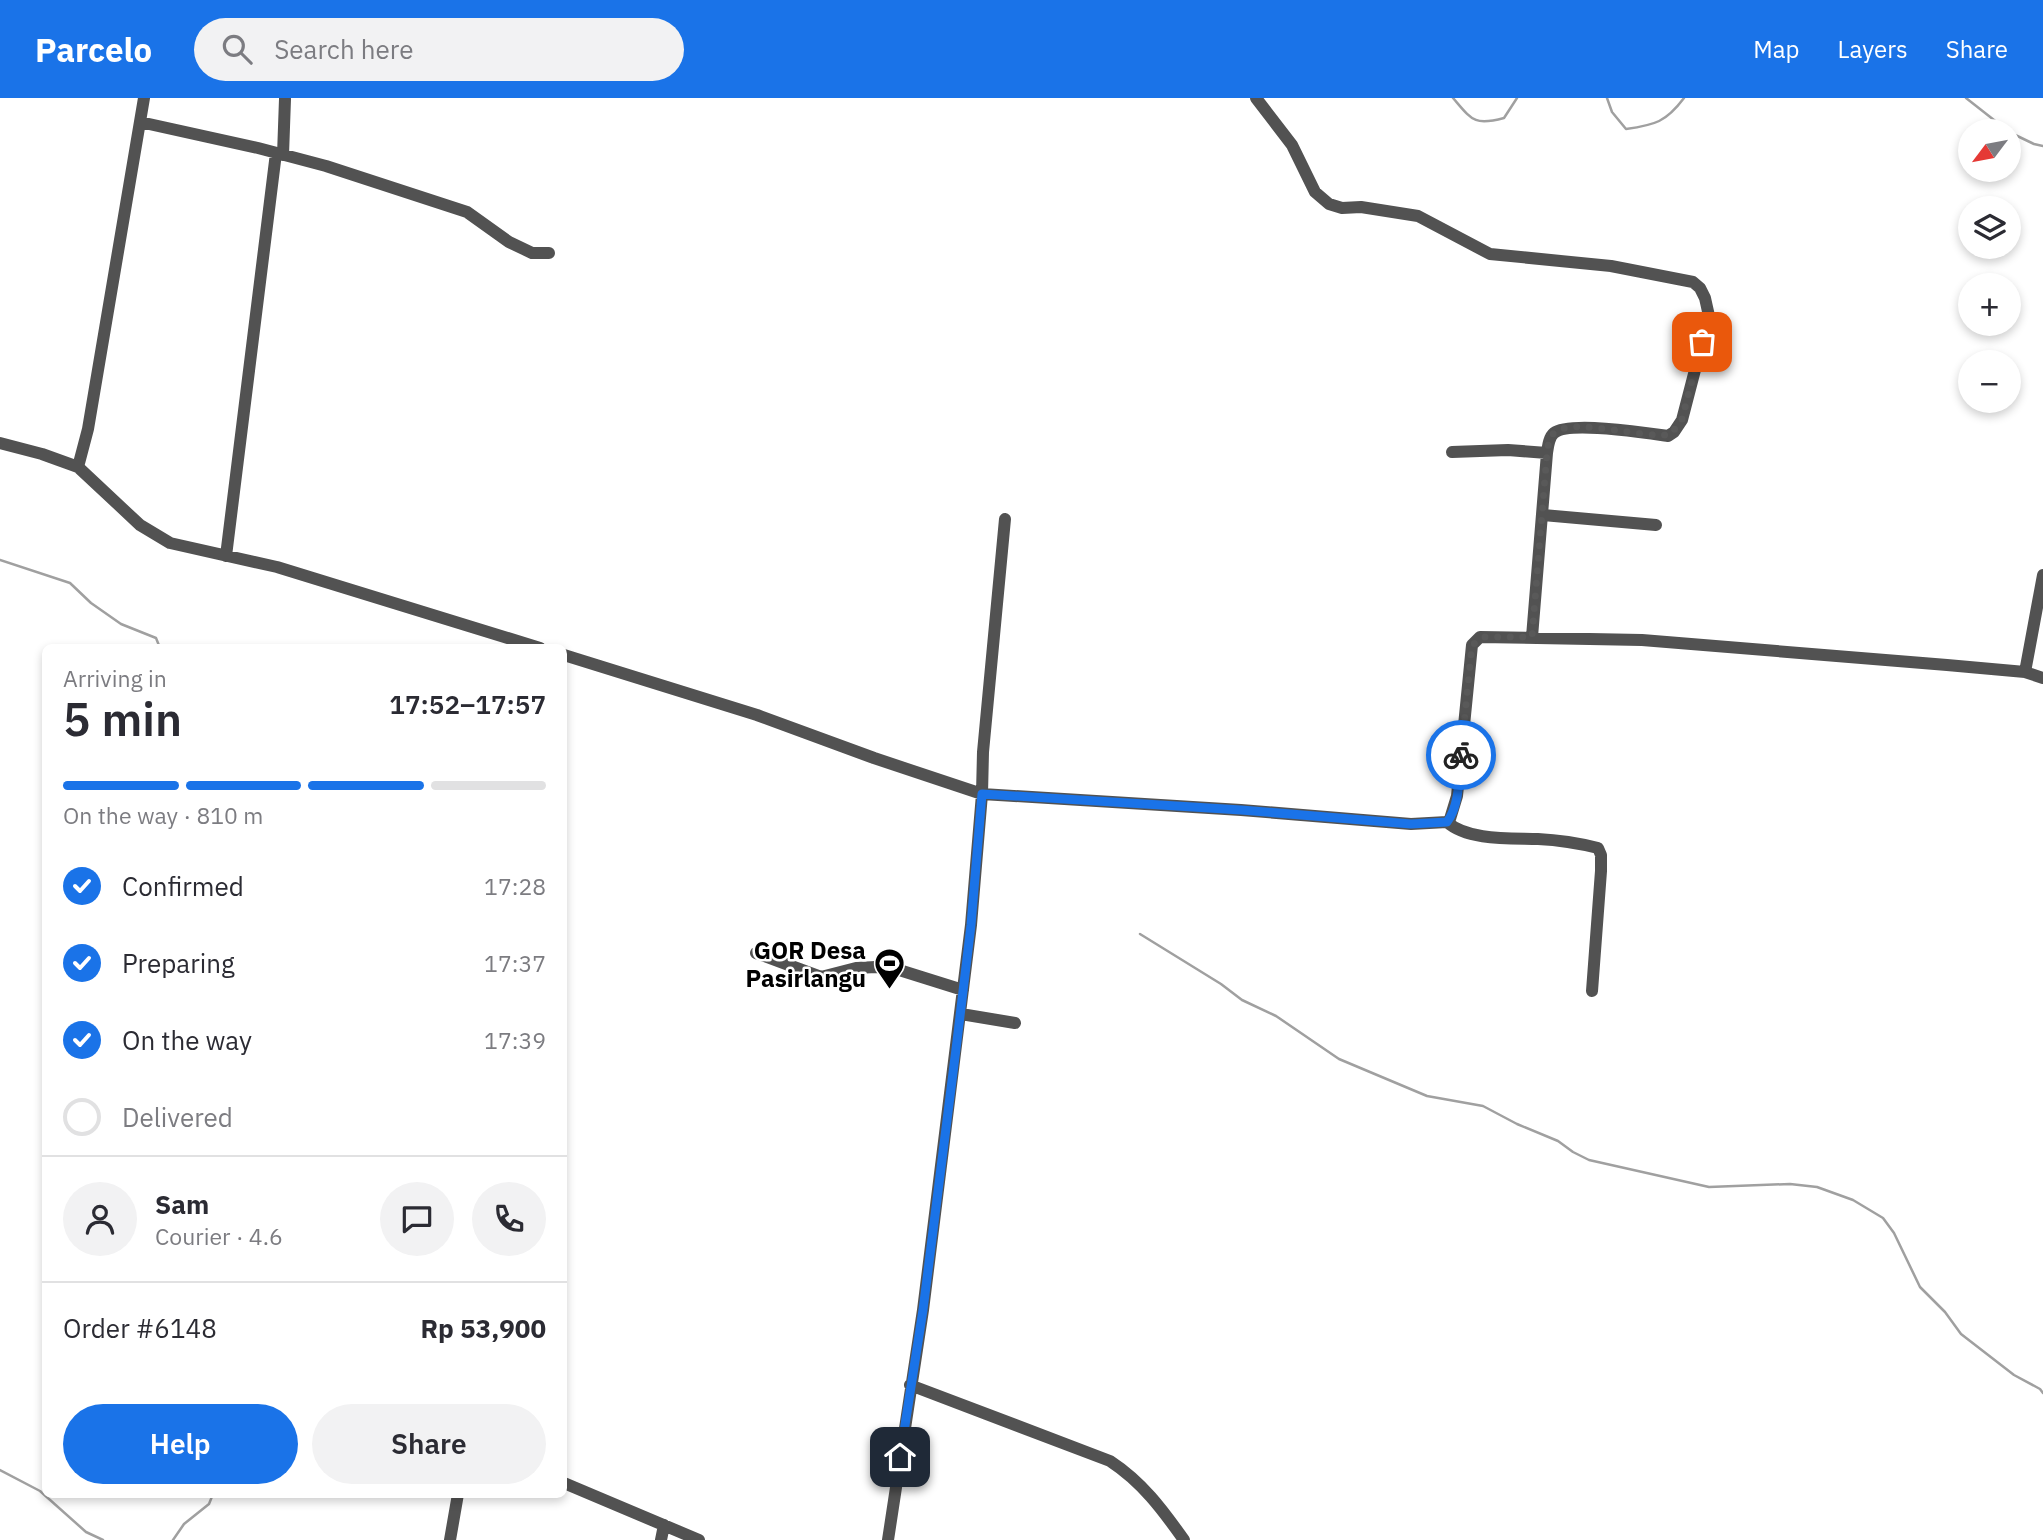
<!DOCTYPE html>
<meta charset="utf-8">
<style>
body{margin:0;font-family:"IBM Plex Sans",sans-serif;background:#f2f2f3;color:#2b2b33;height:100vh;display:flex;flex-direction:column;font-size:26px;white-space:nowrap}
*{box-sizing:border-box;margin:0}
p{font-size:23px;color:#7c7c81}
.icon{flex:none;width:38px;height:38px;fill:none;stroke:currentColor;stroke-width:2;stroke-linecap:round;stroke-linejoin:round}
.map{position:relative;flex:1;overflow:hidden}
.side{position:absolute;left:42px;top:546px;width:525px;height:854px;display:flex;flex-direction:column;background:#fff;border-radius:10px;box-shadow:0 4px 10px #0003}
.side>*{flex:none}
.needle{width:46px;rotate:238deg}
.tools{position:absolute;left:1958px;top:21px;display:grid;gap:14px}
.tools a{display:grid;place-items:center;width:63px;height:63px;border-radius:50%;background:#fff;box-shadow:0 4px 10px #0003;font-size:35px}
.pin{position:absolute;display:grid;place-items:center;width:60px;height:60px;color:#fff;margin:-30px;border-radius:14px;box-shadow:0 4px 10px #0006}
.courier{position:absolute;display:grid;place-items:center;width:70px;height:70px;margin:-35px;border:5px solid #1a73e8;border-radius:50%;background:#fff;color:#222;box-shadow:0 2px 9px #0007}
.headline em{font-style:normal;font-weight:600}
.headline div{display:flex;flex-direction:column-reverse}
.headline{display:flex;align-items:center;justify-content:space-between;height:119px;padding:0 21px}
h1{font-size:46px;font-weight:600;line-height:52px}
.bar{display:grid;grid-template-columns:repeat(4,1fr);gap:10px 7px;align-content:center;height:84px;padding:0 21px}
.bar i{height:9px;border-radius:5px;background:#e1e1e2}
.bar .on{background:#1a73e8}
.bar p{grid-column:span 4}
.line{display:flex;align-items:center;gap:18px;padding:0 21px;border-top:2px solid #e1e1e2}
.line div{flex:1}
.round{display:grid;place-items:center;flex:none;width:74px;height:74px;border-radius:37px;background:#f2f2f3}
ol{padding:0 21px;list-style:none}
li{display:flex;align-items:center;gap:21px;height:77px}
li p{margin-inline-start:auto}
li .icon{padding:7px;border-radius:50%;background:#1a73e8;color:#fff;stroke-width:4}
li:last-child{color:#7c7c81}
li i{width:38px;height:38px;border:4px solid #e1e1e2;border-radius:50%}
.primary-button{display:flex;gap:14px;margin-top:auto;padding:14px 21px}
.primary-button a{flex:1;height:80px;border-radius:42px;background:#1a73e8;color:#fff;font-size:28px;font-weight:600;line-height:80px;text-align:center}
.primary-button a+a{background:#f2f2f3;color:#2b2b33}
header{display:flex;align-items:center;gap:42px;box-sizing:border-box;height:98px;padding:0 35px;background:#1a73e8;color:#fff}
header strong{font-size:33px}
nav{display:flex;gap:38px;margin-inline-start:auto;font-size:24px}
.search{width:490px;height:63px;background:#f2f2f3;display:flex;align-items:center;gap:18px;box-sizing:border-box;padding:0 24px;border-radius:38px;color:#7c7c81;font-size:26px}
.map>svg:first-child{display:block}
.lines{fill:none;stroke-linecap:round;stroke-linejoin:round}
.stream{stroke:#a0a0a0;stroke-width:2.5}
.minor{stroke:#525252;stroke-width:12}
.done{stroke:#595959;stroke-width:7;stroke-dasharray:0 12.6}
.route{stroke:#1a73e8;stroke-width:9}
.labels{text-anchor:middle;dominant-baseline:central;stroke-width:5;stroke-linejoin:round;paint-order:stroke}
.poi-label{font-size:24px;font-weight:bold;fill:#000;stroke:#fff;text-anchor:end}
</style>
<header>
<strong>Parcelo</strong>
<div class="search"><svg class="icon" aria-label="search" viewBox="0 0 24 24"><circle cx="10" cy="10" r="6"/><path d="M15 15l6 6"/></svg>Search here</div>
<nav><a>Map</a><a>Layers</a><a>Share</a></nav>
</header>
<div class="map">
<svg width="2043" height="1442" viewBox="0 0 2043 1442">
<rect width="100%" height="100%" fill="#fff"/>
<g class="lines">
<path class="stream" d="M1453,0C1472,22 1474,28 1504,20L1517,0
M1607,0L1612,14L1626,31C1655,27 1666,24 1684,0
M1966,0L2008,33
M2009,34L2034,46L2043,48
M0,462L70,485L91,505L121,526L156,540L160,550
M1140,836L1221,886L1242,902L1276,918L1339,961L1427,998L1483,1008L1517,1026L1558,1043L1573,1054L1589,1062L1709,1089L1790,1086L1817,1089L1853,1102L1883,1120L1894,1135L1920,1189L1945,1214L1961,1236L2014,1277L2040,1291L2043,1295
M0,1372L40,1393L86,1434L103,1442
M173,1442L184,1426L209,1406L213,1396"/>
<path class="minor" d="M1256,0L1292,47L1315,94L1329,106L1342,110L1361,109L1418,118L1490,156L1611,168L1693,184L1700,190L1705,200L1709,218L1682,322L1674,334L1668,338C1647,335 1569,323 1554,335C1549,339 1548,348 1547,355L1532,539
M140,24L258,50L326,68L467,114L509,144L532,155H549
M283,57L285,1
M0,345L42,356L78,369L140,427L170,445L277,469L540,550
M1452,354L1508,352L1547,355
M78,369L88,331L144,0
M1543,417L1656,427
M226,458L276,55
M564,557L757,617L874,660L982,696L1241,712L1411,726L1447,724L1450,721L1457,698L1472,547L1480,539L1642,542L1947,567L2025,574L2043,580
M2025,574L2043,477
M1447,724C1468,743 1512,740 1538,741C1558,742 1578,745 1598,750L1601,757V773L1592,893
M756,855L821,879L856,870L876,869L896,871L963,892
M961,916L1015,925
M910,1287L1110,1363C1142,1384 1162,1411 1184,1442
M564,1385L699,1442
M450,1442L458,1396
M661,1442L664,1427
M888,1442L923,1212L971,827L982,696L983,654L1005,421"/>
</g>
<g class="lines">
<path class="done" d="M1461,657L1472,547L1484,539H1532L1547,355C1548,348 1549,339 1555,334C1575,319 1646,342 1671,336L1682,321L1702,244"/>
<path class="route" d="M900,1359L923,1212L957,943L971,827L982,696L1241,712L1411,726L1447,724C1460,707 1459,678 1461,657"/>
</g>
<defs>
<symbol id="stadium-pin" viewBox="-11 -11 22 30"><path d="M0 17L-7.5 6A9.5 9.5 0 1 1 7.5 6Z" fill="#000" stroke="#fff"/><path d="M0-5a6.5 5 0 1 0 0 10a6.5 5 0 1 0 0-10ZM-3.5-1.8h7v3.6h-7Z" fill="#fff"/></symbol>
</defs>
<g fill-rule="evenodd">
<use href="#stadium-pin" x="872" y="848" width="35" height="47"/>
</g>
<g class="labels">
<g class="poi-label">
<text x="866" y="852">GOR Desa<tspan x="866" dy="28">Pasirlangu</tspan></text>
</g>
</g>
</svg>
<div class="tools">
<a><svg class="needle" viewBox="-14 -14 28 28"><path d="M0-13l5 13h-10z" fill="#e53935"/><path d="M0 13l5-13h-10z" fill="#7c7c81"/></svg></a>
<a><svg class="icon" aria-label="layers" viewBox="0 0 24 24"><path d="M12 4l9 5-9 5-9-5zM3 14l9 5 9-5"/></svg></a>
<a>+</a>
<a>−</a>
</div>
<div class="pin" style="left:1702px;top:244px;background:#ea580c"><svg class="icon" aria-label="bag" viewBox="0 0 24 24"><path d="M5 8h14l-1 12H6zM9 8a3 3 0 0 1 6 0"/></svg></div>
<div class="pin" style="left:900px;top:1359px;background:#1f2937"><svg class="icon" aria-label="home" viewBox="0 0 24 24"><path d="M3 11l9-7 9 7M6 9v11h12V9"/></svg></div>
<div class="courier" style="left:1461px;top:657px"><svg class="icon" aria-label="bike" viewBox="0 0 24 24"><circle cx="6" cy="16" r="4"/><circle cx="18" cy="16" r="4"/><path d="M6 16l4-8h5l3 8M10 8l3 8H6M13 5h3"/></svg></div>
<section class="side">
<div class="headline"><div><h1>5 min</h1><p>Arriving in</p></div><em>17:52–17:57</em></div>
<div class="bar"><i class="on"></i><i class="on"></i><i class="on"></i><i></i><p>On the way · 810 m</p></div>
<ol>
<li><svg class="icon" aria-label="check" viewBox="0 0 24 24"><path d="M5 12l5 5 9-10"/></svg>Confirmed<p>17:28</p></li>
<li><svg class="icon" aria-label="check" viewBox="0 0 24 24"><path d="M5 12l5 5 9-10"/></svg>Preparing<p>17:37</p></li>
<li><svg class="icon" aria-label="check" viewBox="0 0 24 24"><path d="M5 12l5 5 9-10"/></svg>On the way<p>17:39</p></li>
<li><i></i>Delivered</li>
</ol>
<div class="line" style="height:126px"><a class="round"><svg class="icon" aria-label="person" viewBox="0 0 24 24"><circle cx="12" cy="8" r="4"/><path d="M4 21q1-7 8-7t8 7"/></svg></a><div><b>Sam</b><p>Courier · 4.6</p></div><a class="round"><svg class="icon" aria-label="chat" viewBox="0 0 24 24"><path d="M4 5h16v11H9l-5 4z"/></svg></a><a class="round"><svg class="icon" aria-label="phone" viewBox="0 0 24 24"><path d="M5 4h4l2 5-3 2q2 4 5 5l2-3 5 2v4C11 20 4 13 5 4z"/></svg></a></div>
<div class="line" style="height:91px"><div>Order #6148</div><b>Rp 53,900</b></div>
<div class="primary-button"><a>Help</a><a>Share</a></div>
</section>
</div>
